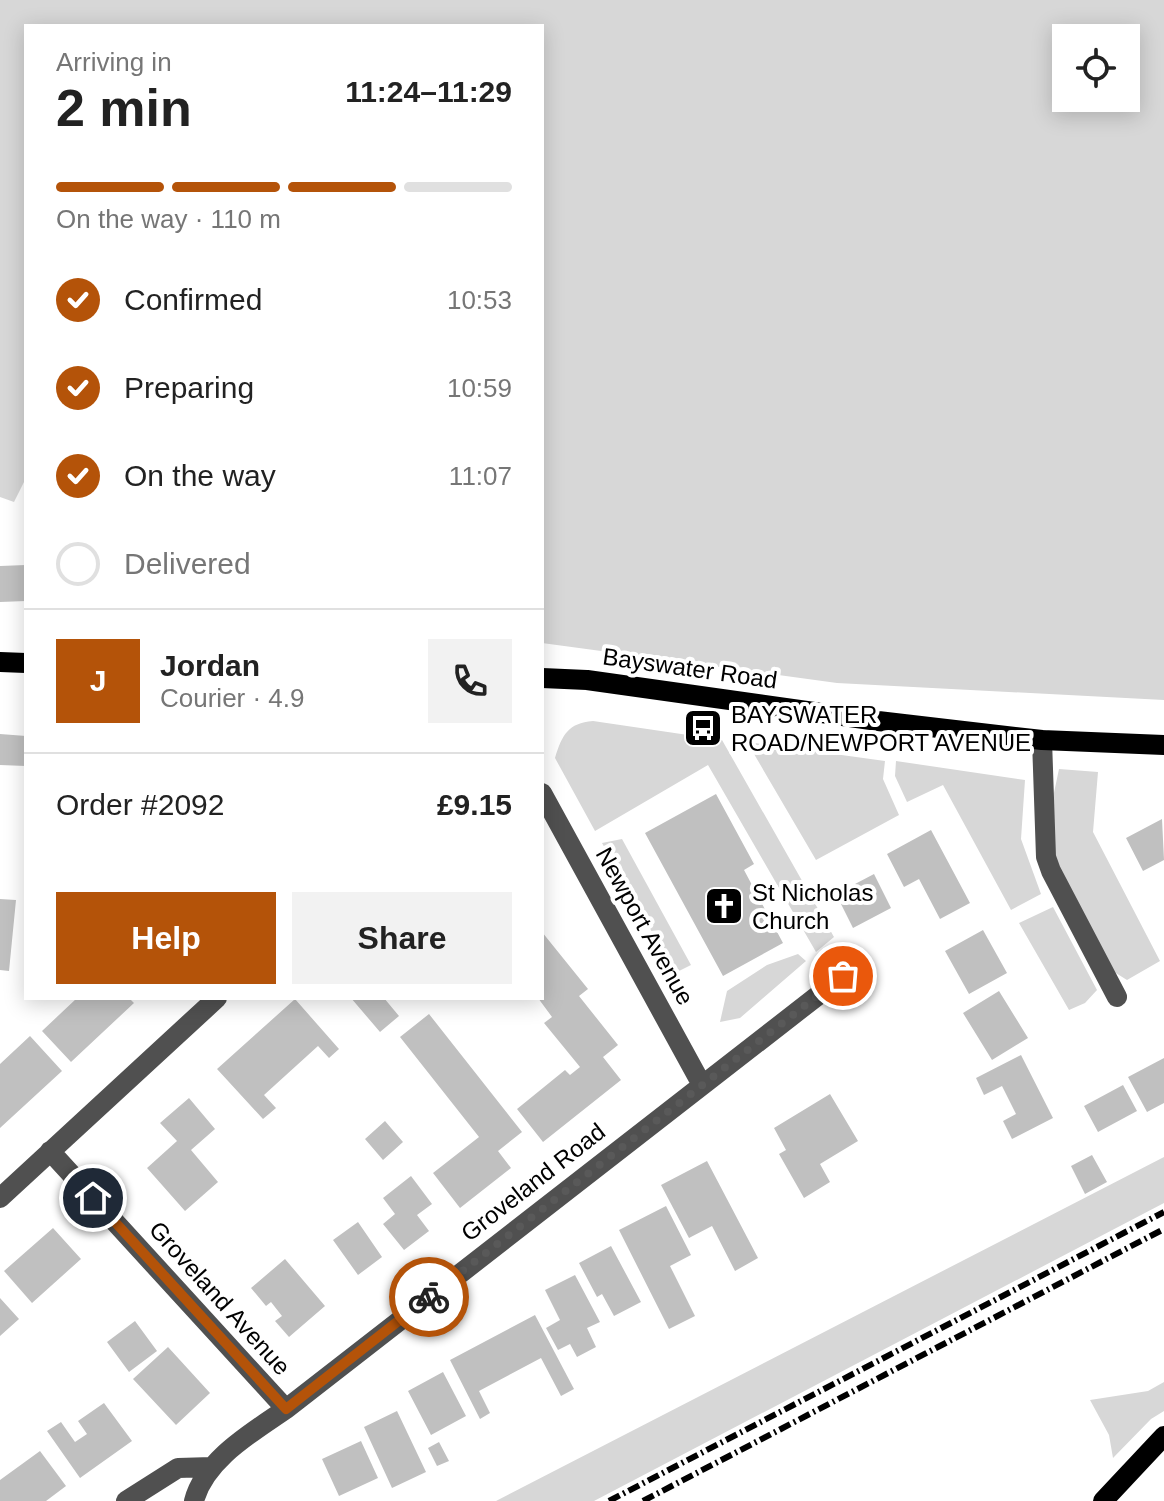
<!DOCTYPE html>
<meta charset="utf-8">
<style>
body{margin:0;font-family:Arial,sans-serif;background:#f2f2f2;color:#222;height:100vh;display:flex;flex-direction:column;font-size:30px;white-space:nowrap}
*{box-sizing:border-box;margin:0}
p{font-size:26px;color:#767676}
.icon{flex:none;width:44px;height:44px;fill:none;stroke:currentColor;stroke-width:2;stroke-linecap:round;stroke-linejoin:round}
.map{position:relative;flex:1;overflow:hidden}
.drawer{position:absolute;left:24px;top:24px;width:520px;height:976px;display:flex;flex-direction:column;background:#fff;border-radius:0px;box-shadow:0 4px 20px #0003}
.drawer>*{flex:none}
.controls{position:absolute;left:1052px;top:24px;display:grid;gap:16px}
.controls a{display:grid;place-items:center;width:88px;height:88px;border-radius:0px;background:#fff;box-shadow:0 4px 20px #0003;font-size:40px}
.pin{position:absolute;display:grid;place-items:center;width:68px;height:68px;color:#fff;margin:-34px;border:4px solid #fff;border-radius:50%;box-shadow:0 2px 8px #0007}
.courier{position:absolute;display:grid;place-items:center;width:80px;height:80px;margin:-40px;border:6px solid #b45309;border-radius:50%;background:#fff;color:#222;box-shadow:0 2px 10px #0007}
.summary em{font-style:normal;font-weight:800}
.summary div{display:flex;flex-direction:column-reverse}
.summary{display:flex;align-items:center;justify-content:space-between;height:136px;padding:0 32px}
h1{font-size:52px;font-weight:800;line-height:60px}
.bar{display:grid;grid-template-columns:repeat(4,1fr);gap:12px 8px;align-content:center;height:96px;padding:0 32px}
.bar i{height:10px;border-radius:6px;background:#e0e0e0}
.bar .current{background:#b45309}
.bar p{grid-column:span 4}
.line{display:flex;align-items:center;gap:20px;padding:0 32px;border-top:2px solid #e0e0e0}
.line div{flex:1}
.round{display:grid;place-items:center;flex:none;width:84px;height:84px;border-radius:0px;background:#f2f2f2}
ol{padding:0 32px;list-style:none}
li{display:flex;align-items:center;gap:24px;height:88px}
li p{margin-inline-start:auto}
li .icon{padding:8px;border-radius:50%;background:#b45309;color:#fff;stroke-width:4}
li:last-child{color:#767676}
li i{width:44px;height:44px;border:4px solid #e0e0e0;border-radius:50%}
.primary-button{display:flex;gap:16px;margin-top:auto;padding:16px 32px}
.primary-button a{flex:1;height:92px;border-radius:0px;background:#b45309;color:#fff;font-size:32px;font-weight:800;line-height:92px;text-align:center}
.primary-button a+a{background:#f2f2f2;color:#222}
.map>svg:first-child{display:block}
.green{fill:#d7d7d7;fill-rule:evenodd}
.building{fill:#c0c0c0}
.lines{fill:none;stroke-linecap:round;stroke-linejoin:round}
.minor{stroke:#505050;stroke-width:20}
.major{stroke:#000;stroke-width:20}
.rail{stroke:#000;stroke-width:6;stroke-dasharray:12 4 2 4;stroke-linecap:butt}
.done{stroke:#595959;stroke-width:8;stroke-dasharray:0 14.4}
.route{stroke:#b45309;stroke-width:10}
.labels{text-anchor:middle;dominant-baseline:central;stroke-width:8;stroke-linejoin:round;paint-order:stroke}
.street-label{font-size:24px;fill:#000;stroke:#fff}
.poi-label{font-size:24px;fill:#000;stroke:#fff;text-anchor:start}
</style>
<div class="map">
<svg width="1164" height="1501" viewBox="0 0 1164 1501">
<rect width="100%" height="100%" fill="#fff"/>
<path class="green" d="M0,0H1164V700L837,683L542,643V26H26V478L14,502L0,497ZM1066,38H1126V98H1066Z
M593,721L722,740L834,937L816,952L708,765L595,831L555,758C562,735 568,723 593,721Z
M747,742L885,761L883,779L899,815L816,860Z
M896,761L1025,780L1021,839L1041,894L1011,910L943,785L907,802L895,776Z
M1059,769L1098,772L1093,832L1160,961L1127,980L1111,970L1051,858V807Z
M622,839L691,965L675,973L602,843Z
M1053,907L1097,990L1085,1003L1069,1010L1019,923Z
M798,954L806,961L740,1018L720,1022L727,991L767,965Z
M1164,1157V1203L594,1501H496Z
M1164,1382V1411L1151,1419L1113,1458L1109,1435L1090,1400L1148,1391Z"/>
<path class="building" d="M26,565V601L0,602V566Z
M0,734L26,736V766L0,765Z
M716,794L754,864L744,870L783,943L723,976L645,833Z
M1162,819L1164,860L1143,871L1126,838Z
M931,830L970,903L940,919L919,879L904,887L887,854Z
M874,874L891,908L853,928L836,894Z
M0,899L16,900L9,971L0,970Z
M983,930L1007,973L969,994L945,951Z
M542,932L588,989L579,996L618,1045L603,1057L621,1080L543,1142L517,1109L565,1070L570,1075L580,1067L544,1023L552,1017L538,998H542Z
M999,991L1028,1038L992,1060L963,1013Z
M77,998H129L134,1003L71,1062L42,1031Z
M351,998H384L399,1016L380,1032Z
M295,999L339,1049L329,1058L318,1046L264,1095L276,1108L263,1119L217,1069Z
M429,1014L522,1132L498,1151L511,1168L460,1208L433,1173L479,1137L400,1037Z
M30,1036L62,1071L0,1128V1064Z
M1021,1055L1053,1118L1012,1139L1003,1121L1016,1114L1002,1086L984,1095L976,1078Z
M1164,1058V1103L1147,1112L1128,1077Z
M1123,1085L1137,1111L1098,1132L1084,1106Z
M830,1094L858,1141L820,1164L830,1182L804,1198L779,1154L786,1150L774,1128Z
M189,1098L215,1129L191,1150L218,1182L185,1211L147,1168L177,1141L160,1123Z
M385,1121L403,1142L383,1160L365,1139Z
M1092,1155L1107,1182L1085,1194L1071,1166Z
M707,1161L758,1258L735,1271L712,1226L689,1238L661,1185Z
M411,1176L432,1204L417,1215L429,1231L404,1250L383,1224L395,1214L383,1198Z
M666,1206L691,1255L670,1266L695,1316L669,1329L619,1230Z
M358,1222L382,1257L358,1275L333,1240Z
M53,1228L81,1259L32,1303L4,1271Z
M611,1246L641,1302L614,1316L602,1294L597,1297L579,1263Z
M285,1259L325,1306L289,1337L275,1321L282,1316L271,1302L266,1306L251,1288Z
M575,1275L600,1322L587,1328L596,1347L577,1357L570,1344L558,1350L546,1328L560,1320L545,1290Z
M0,1298L19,1319L0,1336Z
M535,1315L574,1389L561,1396L541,1358L479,1391L490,1413L480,1419L450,1360Z
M135,1321L157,1351L129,1372L107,1342Z
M168,1347L210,1393L176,1425L133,1379Z
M443,1372L466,1416L431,1435L408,1391Z
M104,1403L132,1441L80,1478L47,1431L61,1422L75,1442L87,1434L78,1421Z
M397,1411L426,1472L392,1488L364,1427Z
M361,1441L378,1478L339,1496L322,1459Z
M439,1442L449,1461L437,1466L428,1448Z
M40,1451L66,1486L46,1501H0V1480Z"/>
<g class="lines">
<path class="minor" d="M1042,740L1046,857L1051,871L1117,997
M542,793L702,1085
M50,1151L286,1409
M0,1198L217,998
M126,1501L178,1468L212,1467
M194,1501C205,1459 253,1432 286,1409L843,976"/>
<path class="major" d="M0,662L26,663
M542,678L587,680L878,721L1042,740L1164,745
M1103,1501L1164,1436"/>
<path class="rail" d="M609,1501L1164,1212
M643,1501L1164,1229"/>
</g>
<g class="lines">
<path class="done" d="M429,1297L843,976"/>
<path class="route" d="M93,1198L286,1409L429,1297"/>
</g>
<defs>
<symbol id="bus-square" viewBox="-11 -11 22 22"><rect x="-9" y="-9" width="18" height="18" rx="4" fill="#000" stroke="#fff"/><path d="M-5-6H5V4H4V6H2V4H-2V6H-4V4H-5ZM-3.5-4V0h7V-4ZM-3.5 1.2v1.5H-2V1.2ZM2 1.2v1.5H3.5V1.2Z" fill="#fff"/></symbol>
<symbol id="church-square" viewBox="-11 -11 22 22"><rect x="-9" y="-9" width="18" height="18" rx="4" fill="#000" stroke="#fff"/><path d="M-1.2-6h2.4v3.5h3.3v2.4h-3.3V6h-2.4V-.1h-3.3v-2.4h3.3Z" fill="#fff"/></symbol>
</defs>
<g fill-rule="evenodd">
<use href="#bus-square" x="681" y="706" width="44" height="44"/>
<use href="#church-square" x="702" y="884" width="44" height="44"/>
</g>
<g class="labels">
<g class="street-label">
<text transform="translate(690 668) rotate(8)">Bayswater Road</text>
<text transform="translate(645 926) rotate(61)">Newport Avenue</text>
<text transform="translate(533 1182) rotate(-38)">Groveland Road</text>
<text transform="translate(220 1298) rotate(48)">Groveland Avenue</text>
</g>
<g class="poi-label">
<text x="731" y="714">BAYSWATER<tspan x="731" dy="28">ROAD/NEWPORT AVENUE</tspan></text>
<text x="752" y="892">St Nicholas<tspan x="752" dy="28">Church</tspan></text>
</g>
</g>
</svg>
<div class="controls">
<a><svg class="icon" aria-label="locate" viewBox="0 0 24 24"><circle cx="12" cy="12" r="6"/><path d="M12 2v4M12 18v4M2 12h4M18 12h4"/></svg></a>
</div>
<div class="pin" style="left:843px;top:976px;background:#ea580c"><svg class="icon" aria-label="bag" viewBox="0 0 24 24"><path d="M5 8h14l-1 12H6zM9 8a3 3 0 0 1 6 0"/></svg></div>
<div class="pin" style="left:93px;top:1198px;background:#1f2937"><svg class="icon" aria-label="home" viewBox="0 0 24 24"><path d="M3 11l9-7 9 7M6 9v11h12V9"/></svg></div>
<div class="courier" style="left:429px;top:1297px"><svg class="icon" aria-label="bike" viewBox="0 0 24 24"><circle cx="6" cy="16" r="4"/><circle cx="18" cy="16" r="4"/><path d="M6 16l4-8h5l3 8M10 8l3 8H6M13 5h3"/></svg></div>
<section class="drawer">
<div class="summary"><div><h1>2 min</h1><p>Arriving in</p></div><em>11:24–11:29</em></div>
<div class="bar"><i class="current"></i><i class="current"></i><i class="current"></i><i></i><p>On the way · 110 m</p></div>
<ol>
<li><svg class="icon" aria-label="check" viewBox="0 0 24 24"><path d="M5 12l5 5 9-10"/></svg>Confirmed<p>10:53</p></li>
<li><svg class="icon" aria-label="check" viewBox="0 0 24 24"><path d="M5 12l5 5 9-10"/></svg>Preparing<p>10:59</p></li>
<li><svg class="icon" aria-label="check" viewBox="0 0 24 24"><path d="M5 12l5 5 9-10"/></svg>On the way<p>11:07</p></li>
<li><i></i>Delivered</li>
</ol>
<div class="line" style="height:144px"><b class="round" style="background:#b45309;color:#fff">J</b><div><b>Jordan</b><p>Courier · 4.9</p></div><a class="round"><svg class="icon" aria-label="phone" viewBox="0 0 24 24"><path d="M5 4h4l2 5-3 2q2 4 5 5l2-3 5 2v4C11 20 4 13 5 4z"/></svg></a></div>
<div class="line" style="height:104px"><div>Order #2092</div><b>£9.15</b></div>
<div class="primary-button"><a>Help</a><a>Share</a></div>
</section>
</div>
